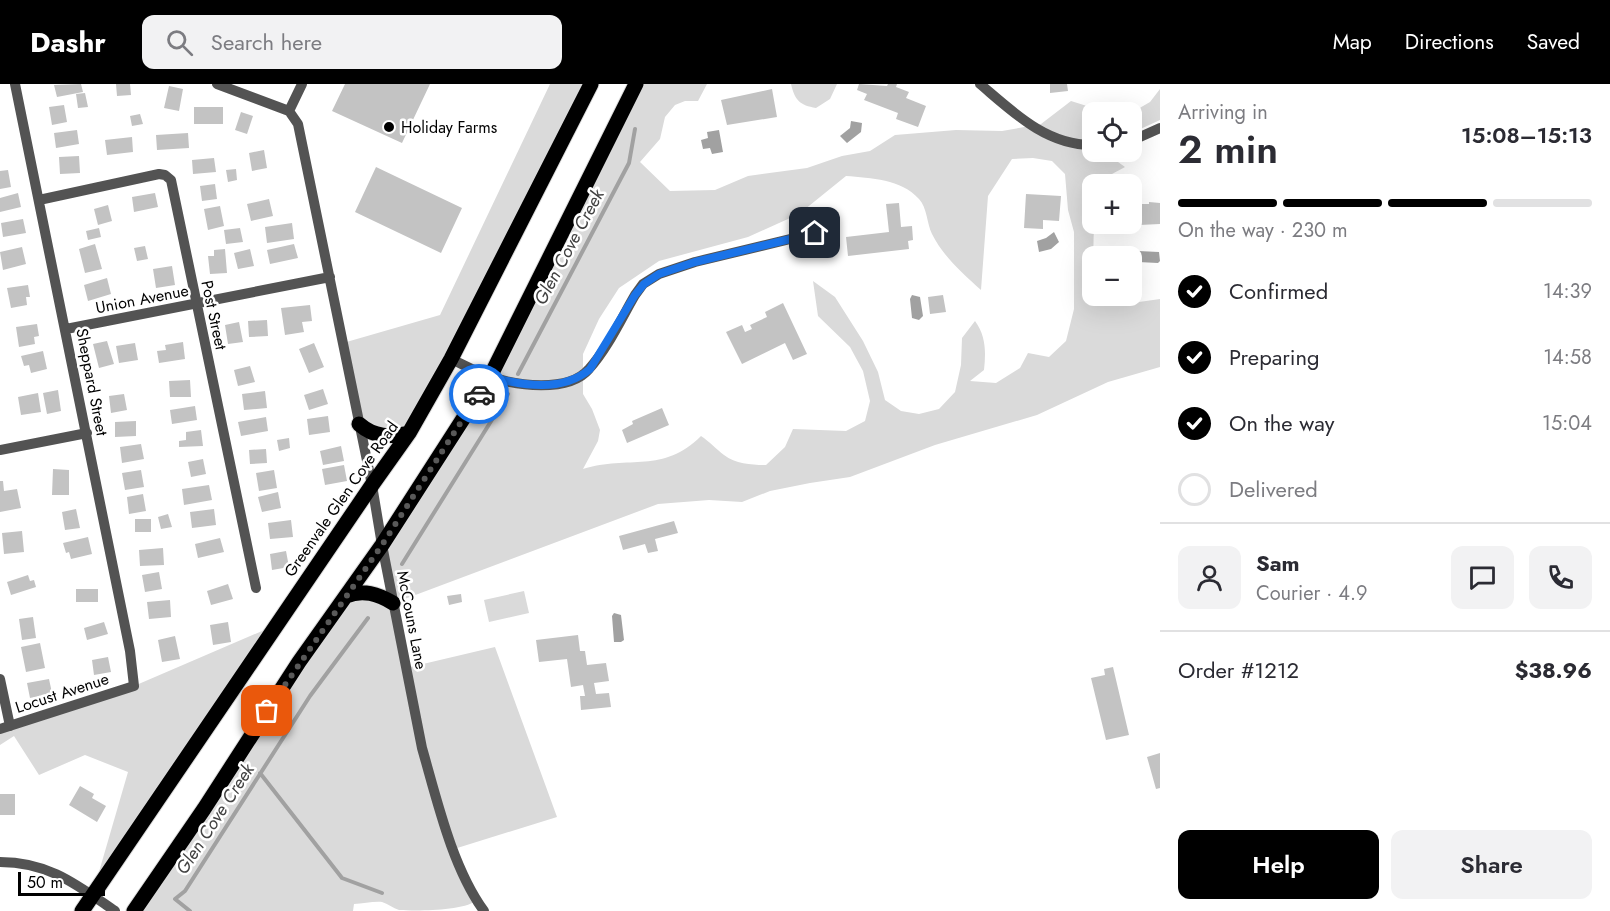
<!DOCTYPE html>
<meta charset="utf-8">
<style>
body{margin:0;font-family:Jost,sans-serif;background:#f2f2f3;color:#2b2b33;height:100vh;display:flex;flex-direction:column;font-size:22px;white-space:nowrap}
*{box-sizing:border-box;margin:0}
p{font-size:20px;color:#7c7c81}
.icon{flex:none;width:33px;height:33px;fill:none;stroke:currentColor;stroke-width:2;stroke-linecap:round;stroke-linejoin:round}
.map{position:relative;flex:1;overflow:hidden}
.details{display:flex;flex-direction:column;background:#fff;width:450px}
.details>*{flex:none}
.controls{position:absolute;left:1082px;top:18px;display:grid;gap:12px}
.controls a{display:grid;place-items:center;width:60px;height:60px;border-radius:12px;background:#fff;box-shadow:0 6px 24px #0002;font-size:30px}
.scale{position:absolute;left:18px;bottom:15px;width:87px;box-sizing:border-box;padding-left:6px;border:3px solid #000;border-top:0;font-size:16px;line-height:21px;white-space:nowrap;color:#000;-webkit-text-stroke:4px #fff;paint-order:stroke}
.pin{position:absolute;display:grid;place-items:center;width:51px;height:51px;color:#fff;margin:-26px;border-radius:12px;box-shadow:0 3px 9px #0006}
.courier{position:absolute;display:grid;place-items:center;width:60px;height:60px;margin:-30px;border:4px solid #1a73e8;border-radius:50%;background:#fff;color:#222;box-shadow:0 2px 8px #0007}
.overview em{font-style:normal;font-weight:600}
.overview div{display:flex;flex-direction:column-reverse}
.overview{display:flex;align-items:center;justify-content:space-between;height:102px;padding:0 18px}
h1{font-size:39px;font-weight:600;line-height:45px}
.bar{display:grid;grid-template-columns:repeat(4,1fr);gap:9px 6px;align-content:center;height:72px;padding:0 18px}
.bar i{height:8px;border-radius:4px;background:#e1e1e2}
.bar .selected{background:#000}
.bar p{grid-column:span 4}
.line{display:flex;align-items:center;gap:15px;padding:0 18px;border-top:2px solid #e1e1e2}
.line div{flex:1}
.round{display:grid;place-items:center;flex:none;width:63px;height:63px;border-radius:12px;background:#f2f2f3}
ol{padding:0 18px;list-style:none}
li{display:flex;align-items:center;gap:18px;height:66px}
li p{margin-inline-start:auto}
li .icon{padding:6px;border-radius:50%;background:#000;color:#fff;stroke-width:4}
li:last-child{color:#7c7c81}
li i{width:33px;height:33px;border:3px solid #e1e1e2;border-radius:50%}
.button{display:flex;gap:12px;margin-top:auto;padding:12px 18px}
.button a{flex:1;height:69px;border-radius:12px;background:#000;color:#fff;font-size:24px;font-weight:600;line-height:69px;text-align:center}
.button a+a{background:#f2f2f3;color:#2b2b33}
header{display:flex;align-items:center;gap:36px;box-sizing:border-box;height:84px;padding:0 30px;background:#000;color:#fff}
header strong{font-size:28px}
nav{display:flex;gap:33px;margin-inline-start:auto;font-size:21px}
.search{width:420px;height:54px;background:#f2f2f3;display:flex;align-items:center;gap:15px;box-sizing:border-box;padding:0 21px;border-radius:12px;color:#7c7c81;font-size:22px}
main{display:flex;flex:1;min-height:0}
.map>svg:first-child{display:block}
.green{fill:#dadada;fill-rule:evenodd}
.water{fill:#a1a1a1}
.lines{fill:none;stroke-linecap:round;stroke-linejoin:round}
.stream{stroke:#a1a1a1;stroke-width:4}
.building{fill:#c3c3c3}
.primary-casing{stroke:#dbdbdb;stroke-width:17}
.street{stroke:#535353;stroke-width:10}
.primary{stroke:#000;stroke-width:15}
.done{stroke:#595959;stroke-width:6;stroke-dasharray:0 10.8}
.route{stroke:#1a73e8;stroke-width:8}
.poi-dot{fill:#000;stroke:#fff;stroke-width:2}
.labels{text-anchor:middle;dominant-baseline:central;stroke-width:5;stroke-linejoin:round;paint-order:stroke}
.poi-label{font-size:16px;fill:#000;stroke:#fff;text-anchor:start}
.street-label{font-size:16px;fill:#000;stroke:#fff}
.water-label{font-size:18px;font-style:italic;fill:#424242;stroke:#fff}
</style>
<header>
<strong>Dashr</strong>
<div class="search"><svg class="icon" aria-label="search" viewBox="0 0 24 24"><circle cx="10" cy="10" r="6"/><path d="M15 15l6 6"/></svg>Search here</div>
<nav><a>Map</a><a>Directions</a><a>Saved</a></nav>
</header>
<main>
<div class="map">
<svg width="1160" height="827" viewBox="0 0 1160 827">
<rect width="100%" height="100%" fill="#fff"/>
<path class="green" d="M550,0H591L409,349L360,344L343,259L440,231Z
M640,0H707L698,17H685L675,21L665,33L660,55L640,78L670,107L715,106L748,92L807,84L842,72L870,67L895,51L956,46L1002,47L1041,40L1071,17L1090,23L1125,28H1092V68H1104L1125,83L1112,90L1106,100H1092V140H1094L1092,212H1100L1103,215L1132,219L1160,215V283L1108,298L1037,331L935,361L850,393L810,399L770,407L742,418L709,416L658,420L394,519L406,584L495,563L557,733L454,765L476,817C461,827 418,827 399,826C393,824 388,820 382,818C374,817 363,820 354,820L353,827H134L346,512L392,519L382,461L458,344ZM1033,74L1052,77L1065,90L1068,126L1074,148V225L1066,257L1049,273L1028,269L1020,284L996,299L970,297L984,286C986,268 986,252 975,237L962,254L961,281L955,308L939,325L919,330L901,327L885,316L878,288L863,257L835,213L813,197L818,232L850,263L863,287L870,317L865,337L846,347L793,345L785,363L766,381C752,381 736,380 724,371C716,365 710,358 701,352C663,390 629,371 583,385L598,357L600,346L592,325L583,310V270L599,235L619,204L659,177L748,153L799,130L846,92C871,94 901,95 919,115C927,123 927,140 932,150C943,172 962,189 981,206L988,112L1012,75Z
M791,0H837L830,15L816,24C800,21 795,17 791,0Z
M1160,5V36L1136,47L1131,48V29L1150,18Z
M524,507L529,529L489,538L484,516Z
M276,541L92,812L128,688L85,671L39,691L14,652L0,661V645L134,602Z"/>
<path class="water" d="M851,37L862,39L861,48L847,59L840,52L850,44Z
M719,46L723,68L712,70L710,64L703,65L701,56L708,54L707,48Z
M1054,148L1059,158L1051,165L1039,168L1037,157L1046,154Z
M1138,167L1159,168L1160,177L1158,179L1138,178L1136,176Z
M912,211L920,213L923,232L919,236L912,234L910,215Z
M614,529L621,531L624,556L621,558H614L612,532Z"/>
<g class="lines">
<path class="stream" d="M518,290L629,79L635,45
M402,480L508,310
M260,689L342,794L382,809
M190,827L175,815L185,807L310,612L368,534"/>
</g>
<path class="building" d="M81,0L83,8L57,13L54,1Z
M116,0H130L131,11L117,12Z
M345,0H430L402,59L332,27Z
M859,0L887,2L888,0H897L896,3L909,8L906,14L926,22L918,43L896,35L898,29L864,16L867,10L857,6Z
M1050,0H1067L1068,7L1050,9Z
M169,2L183,5L179,27L164,24Z
M772,5L777,33L727,41L721,16Z
M85,9L88,23L78,24L76,10Z
M64,21L67,38L52,41L49,23Z
M194,23H223V40H194Z
M241,28L253,32L247,50L235,46Z
M140,30L143,40L132,42L130,32Z
M77,46L79,60L56,64L54,49Z
M188,49L189,64L157,66L156,51Z
M132,53L133,68L107,71L105,56Z
M264,66L267,84L252,87L249,69Z
M79,72L80,89L60,90L59,73Z
M214,74L216,88L193,90L192,76Z
M376,83L462,124L441,169L355,128Z
M236,85L237,96L228,98L226,86Z
M8,86L11,103L0,105V87Z
M215,100L217,115L202,117L200,102Z
M18,109L21,123L0,128V114Z
M155,109L158,123L134,128L132,113Z
M1026,110L1061,112L1059,137L1043,136V145L1024,144Z
M269,115L273,132L251,137L247,120Z
M1149,118L1160,119V140L1118,142V140H1131V120H1149Z
M899,119L901,143L912,142L913,156L908,157L909,165L848,172L846,153L889,148L886,120Z
M108,121L112,137L98,141L94,125Z
M220,122L224,142L208,146L204,125Z
M23,135L26,149L3,153L1,139Z
M292,139L294,155L267,159L265,143Z
M99,144L101,153L88,156L86,147Z
M240,144L243,158L226,160L224,146Z
M95,160L102,185L85,189L79,165Z
M294,160L298,174L270,180L267,166Z
M145,162L148,175L137,177L134,164Z
M22,163L26,180L3,186L0,168Z
M225,165L227,189L210,190L208,172H214V166Z
M250,165L254,182L238,185L234,169Z
M172,182L175,201L156,204L153,185Z
M107,194L111,210L88,217L84,201Z
M28,201L30,213H26L27,221L11,224L7,204Z
M943,211L946,228L930,230L928,213Z
M783,219L807,270L793,276L785,259L742,280L726,248L742,241L745,248L752,245L750,241L767,233L765,228Z
M310,221L312,237L302,238L304,248L285,251L281,224Z
M267,236L268,252L249,253L248,237Z
M239,238L243,258L228,260L225,241Z
M37,240L39,252L34,253L35,260L19,263L16,243Z
M107,257L114,280L99,284L93,260Z
M183,258L185,275L159,279L157,267L166,266L165,261Z
M135,259L138,276L119,279L116,262Z
M314,259L324,283L309,289L299,265Z
M43,267L47,285L31,289L29,281L24,282L21,272Z
M250,282L255,298L238,302L234,286Z
M190,296L191,313H170L169,297Z
M323,305L328,320L309,326L304,311Z
M58,306L61,327L47,330L43,309Z
M265,307L267,324L244,326L242,310Z
M38,309L41,328L21,331L18,313Z
M124,310L127,326L111,329L109,312Z
M195,322L197,336L172,340L170,326Z
M662,324L669,341L627,359L622,346L633,340L632,337Z
M328,332L330,348L309,351L307,335Z
M266,333L268,347L241,352L238,338Z
M136,337V352L115,353V338Z
M201,346L203,362L179,363V357L186,356V348Z
M289,354L290,364L279,367L277,356Z
M141,360L144,375L122,379L120,363Z
M341,362L344,377L323,381L320,367Z
M266,365L267,379L250,380L249,366Z
M203,375L206,390L191,393L188,378Z
M344,381L347,397L325,401L322,385Z
M53,385L69,386V411H52Z
M141,386L144,403L125,406L122,389Z
M274,386L277,404L259,407L256,389Z
M0,397H3L4,407L17,405L21,424L0,428Z
M209,401L212,416L184,421L182,405Z
M278,408L281,424L262,428L258,413Z
M143,410L146,427L129,430L127,413Z
M76,425L80,444L65,446L62,428Z
M214,425L216,441L192,444L190,428Z
M168,430L172,443L161,445L158,433Z
M135,435H151V448H135Z
M291,436L293,453L270,455L268,439Z
M674,437L678,449L655,455L658,467L648,469L645,460L623,466L619,452Z
M22,447L24,468L4,470L2,449Z
M88,453L92,470L71,475L69,468L66,469L63,459Z
M220,454L224,468L198,474L195,460Z
M163,464L164,481L140,482L139,466Z
M286,467L289,483L272,486L270,470Z
M159,488L162,505L145,508L142,491Z
M28,491L30,497L34,496L36,503L11,511L7,498Z
M228,500L233,515L211,521L207,507Z
M76,505H98V518H76Z
M461,510L462,518L449,521L447,512Z
M170,516L171,533L149,535L147,518Z
M33,533L36,554L22,556L19,535Z
M104,538L108,550L87,556L84,544Z
M228,538L231,558L213,561L210,541Z
M578,551L580,567H585L587,581L606,579L609,597L594,599L596,610L609,609L611,623L581,626L580,612H585L583,601L571,603L567,575L539,578L536,556Z
M175,552L180,575L162,578L158,556Z
M40,559L45,584L26,588L21,563Z
M108,573L111,588L94,591L92,576Z
M1113,583L1129,651L1106,656L1091,594L1105,591L1104,585Z
M49,595L52,609L30,614L27,599Z
M1160,669V704L1156,705L1147,673Z
M80,702L94,710L92,714L106,722L97,738L69,721Z
M0,710H15V731H0Z"/>
<g class="lines">
<defs>
<path id="primary" d="M359,340C375,354 390,353 409,349
M346,512C363,505 378,510 393,519
M82,827L372,401L409,349L451,275L591,0
M134,827L204,725L299,578L382,461L490,293L636,0"/>
</defs>
<use href="#primary" class="primary-casing"/>
<path class="street" d="M217,0L289,27
M980,0C1013,28 1046,61 1092,61
M289,27L298,40L372,401L382,461L422,664C437,716 452,783 484,827
M289,27L302,0
M1131,57L1160,44
M39,116L159,90L165,91L171,96L256,504
M66,245L330,193
M451,275C464,281 476,288 489,292C515,302 569,309 589,285C608,264 621,235 635,211L643,200L659,190L695,178L815,149
M0,366L87,349
M0,595L10,642
M0,645L134,602L130,567L15,0
M0,778C49,778 77,801 115,827"/>
<use href="#primary" class="primary"/>
</g>
<g class="lines">
<path class="done" d="M267,627L382,461L479,310"/>
<path class="route" d="M479,310L490,293C522,301 562,309 590,285L635,211L644,200L659,190L695,178L815,149"/>
</g>
<circle class="poi-dot" cx="389" cy="43" r="6"/>
<g class="labels">
<g class="poi-label">
<text x="401" y="43">Holiday Farms</text>
</g>
<g class="street-label">
<text transform="translate(142 215) rotate(-11)">Union Avenue</text>
<text transform="translate(214 231) rotate(78)">Post Street</text>
<text transform="translate(92 298) rotate(79)">Sheppard Street</text>
<text transform="translate(341 415) rotate(-55)">Greenvale Glen Cove Road</text>
<text transform="translate(412 536) rotate(79)">McCouns Lane</text>
<text transform="translate(62 609) rotate(-18)">Locust Avenue</text>
</g>
<g class="water-label">
<text transform="translate(569 163) rotate(-62)">Glen Cove Creek</text>
<text transform="translate(215 735) rotate(-57)">Glen Cove Creek</text>
</g>
</g>
</svg>
<div class="controls">
<a><svg class="icon" aria-label="locate" viewBox="0 0 24 24"><circle cx="12" cy="12" r="6"/><path d="M12 2v4M12 18v4M2 12h4M18 12h4"/></svg></a>
<a>+</a>
<a>−</a>
</div>
<div class="scale">50 m</div>
<div class="pin" style="left:267px;top:627px;background:#ea580c"><svg class="icon" aria-label="bag" viewBox="0 0 24 24"><path d="M5 8h14l-1 12H6zM9 8a3 3 0 0 1 6 0"/></svg></div>
<div class="pin" style="left:815px;top:149px;background:#1f2937"><svg class="icon" aria-label="home" viewBox="0 0 24 24"><path d="M3 11l9-7 9 7M6 9v11h12V9"/></svg></div>
<div class="courier" style="left:479px;top:310px"><svg class="icon" aria-label="car" viewBox="0 0 24 24"><path d="M5 17H2v-5l4-1 3-4h7l3 4 3 1v5h-3M9 17h6M6 11h13"/><circle cx="7" cy="17" r="2"/><circle cx="17" cy="17" r="2"/></svg></div>
</div>
<section class="details">
<div class="overview"><div><h1>2 min</h1><p>Arriving in</p></div><em>15:08–15:13</em></div>
<div class="bar"><i class="selected"></i><i class="selected"></i><i class="selected"></i><i></i><p>On the way · 230 m</p></div>
<ol>
<li><svg class="icon" aria-label="check" viewBox="0 0 24 24"><path d="M5 12l5 5 9-10"/></svg>Confirmed<p>14:39</p></li>
<li><svg class="icon" aria-label="check" viewBox="0 0 24 24"><path d="M5 12l5 5 9-10"/></svg>Preparing<p>14:58</p></li>
<li><svg class="icon" aria-label="check" viewBox="0 0 24 24"><path d="M5 12l5 5 9-10"/></svg>On the way<p>15:04</p></li>
<li><i></i>Delivered</li>
</ol>
<div class="line" style="height:108px"><a class="round"><svg class="icon" aria-label="person" viewBox="0 0 24 24"><circle cx="12" cy="8" r="4"/><path d="M4 21q1-7 8-7t8 7"/></svg></a><div><b>Sam</b><p>Courier · 4.9</p></div><a class="round"><svg class="icon" aria-label="chat" viewBox="0 0 24 24"><path d="M4 5h16v11H9l-5 4z"/></svg></a><a class="round"><svg class="icon" aria-label="phone" viewBox="0 0 24 24"><path d="M5 4h4l2 5-3 2q2 4 5 5l2-3 5 2v4C11 20 4 13 5 4z"/></svg></a></div>
<div class="line" style="height:78px"><div>Order #1212</div><b>$38.96</b></div>
<div class="button"><a>Help</a><a>Share</a></div>
</section>
</main>
